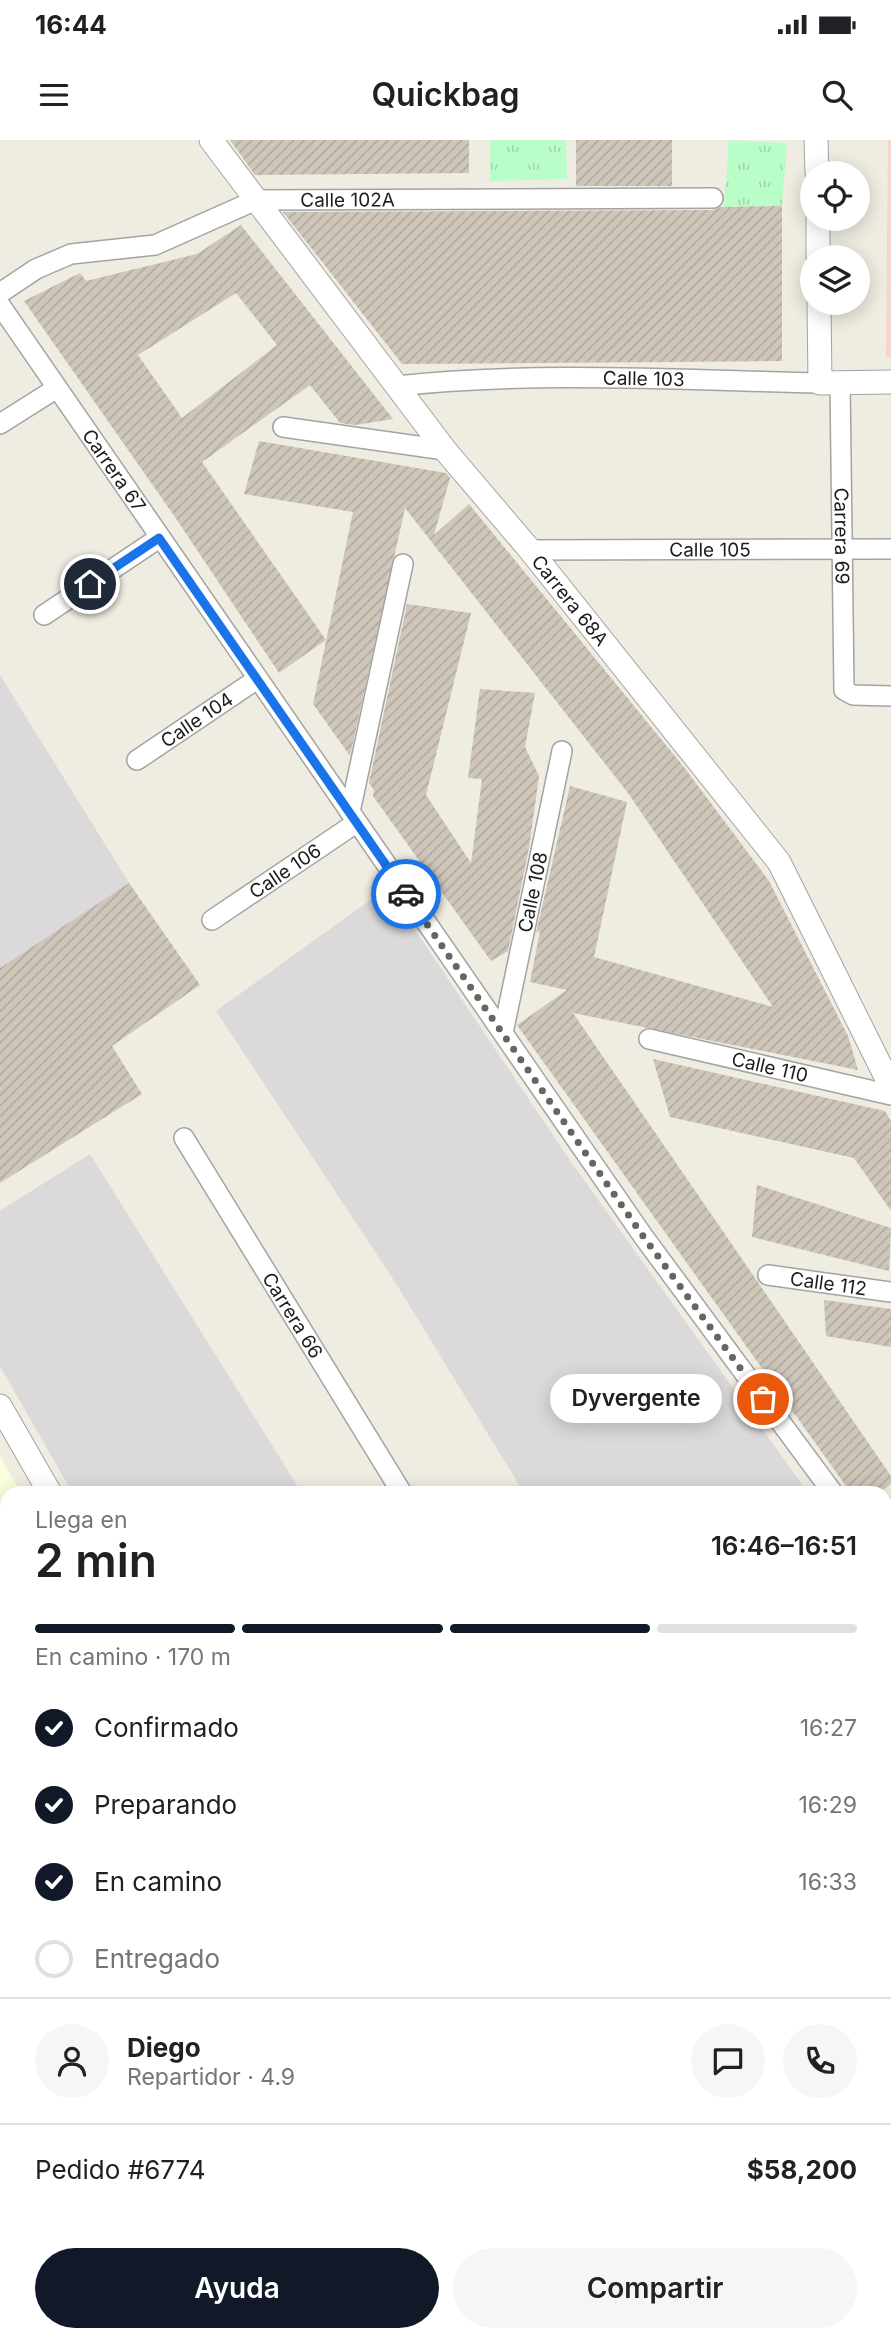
<!DOCTYPE html>
<html lang="es">
<meta charset="utf-8">
<style>
body{margin:0;font-family:Inter,sans-serif;background:#f6f6f6;color:#202124;height:100vh;display:flex;flex-direction:column;font-size:26px;white-space:nowrap}
*{box-sizing:border-box;margin:0}
p{font-size:23px;color:#757577}
.icon{flex:none;width:38px;height:38px;fill:none;stroke:currentColor;stroke-width:2;stroke-linecap:round;stroke-linejoin:round}
.map{position:relative;flex:1;overflow:hidden}
.panel{position:absolute;left:0px;top:1346px;width:892px;height:856px;display:flex;flex-direction:column;background:#fff;border-radius:21px 21px 0 0;box-shadow:0 4px 18px #0003}
.panel>*{flex:none}
.fabs{position:absolute;left:800px;top:21px;display:grid;gap:14px}
.fabs a{display:grid;place-items:center;width:70px;height:70px;border-radius:50%;background:#fff;box-shadow:0 4px 18px #0003;font-size:35px}
.pin{position:absolute;display:grid;place-items:center;width:60px;height:60px;color:#fff;margin:-30px;border:4px solid #fff;border-radius:50%;box-shadow:0 2px 7px #0007}
.courier{position:absolute;display:grid;place-items:center;width:70px;height:70px;margin:-35px;border:5px solid #1a73e8;border-radius:50%;background:#fff;color:#222;box-shadow:0 2px 9px #0007}
.bubble{position:absolute;height:49px;border-radius:24px;background:#fff;box-shadow:0 4px 18px #0003;font-size:23px;font-weight:600;line-height:49px;text-align:center}
.headline em{font-style:normal;font-weight:600}
.headline div{display:flex;flex-direction:column-reverse}
.headline{display:flex;align-items:center;justify-content:space-between;height:119px;padding:0 35px}
h1{font-size:46px;font-weight:600;line-height:52px}
.bar{display:grid;grid-template-columns:repeat(4,1fr);gap:10px 7px;align-content:center;height:84px;padding:0 35px}
.bar i{height:9px;border-radius:5px;background:#e0e0e0}
.bar .on{background:#111827}
.bar p{grid-column:span 4}
.line{display:flex;align-items:center;gap:18px;padding:0 35px;border-top:2px solid #e0e0e0}
.line div{flex:1}
.round{display:grid;place-items:center;flex:none;width:74px;height:74px;border-radius:37px;background:#f6f6f6}
ol{padding:0 35px;list-style:none}
li{display:flex;align-items:center;gap:21px;height:77px}
li p{margin-inline-start:auto}
li .icon{padding:7px;border-radius:50%;background:#111827;color:#fff;stroke-width:4}
li:last-child{color:#757577}
li i{width:38px;height:38px;border:4px solid #e0e0e0;border-radius:50%}
.action{display:flex;gap:14px;margin-top:auto;padding:14px 35px}
.action a{flex:1;height:80px;border-radius:42px;background:#111827;color:#fff;font-size:28px;font-weight:600;line-height:80px;text-align:center}
.action a+a{background:#f6f6f6;color:#202124}
.status{display:flex;justify-content:space-between;align-items:center;height:49px;padding:0 35px;background:#fff;direction:ltr}
.status svg{height:19px;fill:currentColor}
header{display:flex;justify-content:space-between;align-items:center;height:91px;padding:0 35px;background:#fff;font-size:32px;font-weight:600}
.map>svg:first-child{display:block}
.residential{fill:#dbd9d9}
.commercial{fill:#f2d5ce}
.education{fill:#f9ffda}
.park{fill:url(#park-tufts)}
.parking{fill:#e8e8e8}
.building{fill:url(#building-hatch);fill-rule:evenodd}
.lines{fill:none;stroke-linecap:round;stroke-linejoin:round}
.minor-casing{stroke:#a3a3a3;stroke-width:22}
.tertiary-casing{stroke:#a3a3a3;stroke-width:25}
.primary-casing{stroke:#957a00;stroke-width:32}
.minor{stroke:#fff;stroke-width:19}
.tertiary{stroke:#fff;stroke-width:23}
.primary{stroke:#ffe196;stroke-width:30}
.done{stroke:#666561;stroke-width:7;stroke-dasharray:0 12.6}
.route{stroke:#1a73e8;stroke-width:9}
.labels{text-anchor:middle;dominant-baseline:central;stroke-width:5;stroke-linejoin:round;paint-order:stroke}
.street-label{font-size:19px;fill:#1c1c1c;stroke:#fff}
</style>
<div class="status"><b>16:44</b><svg viewBox="0 0 49 12"><path d="M0 12V9h3v3zM5 12V6h3v6zM10 12V3h3v9zM15 12V0h3v12zM26 1h20v11H26zM47 4h2v5h-2z"/></svg></div>
<header><svg class="icon" aria-label="menu" viewBox="0 0 24 24"><path d="M4 6h16M4 12h16M4 18h16"/></svg>Quickbag<svg class="icon" aria-label="search" viewBox="0 0 24 24"><circle cx="10" cy="10" r="6"/><path d="M15 15l6 6"/></svg></header>
<div class="map">
<svg width="891" height="2201" viewBox="0 0 891 2201">
<defs>
<pattern id="park-tufts" width="24" height="20" patternUnits="userSpaceOnUse" patternTransform="scale(1.75)"><rect width="24" height="20" fill="#b9fec9"/><path d="M3 7l-1-3M5 7V3M7 7l1-3M15 17l-1-3M17 17v-4M19 17l1-3" fill="none" stroke="#9ed9ac"/></pattern>
<pattern id="building-hatch" width="6" height="6" patternUnits="userSpaceOnUse" patternTransform="scale(1.75)"><rect width="6" height="6" fill="#cfc6ba"/><path d="M-1 1l2-2M0 6l6-6M5 7l2-2" fill="none" stroke="#b1aa9f"/></pattern>
</defs>
<rect width="100%" height="100%" fill="#efece1"/>
<path class="residential" d="M0,535L129,743L0,828Z
M387,748L571,1022L808,1353H524L397,1145L216,871Z
M90,1014L302,1353H73L64,1338L0,1226V1071Z"/>
<path class="commercial" d="M888,0H891V217H886Z
M0,1574L7,1575V1760H0Z"/>
<path class="education" d="M0,1316L21,1353H7V1423L0,1422Z"/>
<path class="park" d="M490,0H566L567,39L490,41Z
M729,0L787,3L782,66L724,67Z
M196,2195H269L270,2201H197Z"/>
<path class="parking" d="M0,1646H7V1717H0Z"/>
<path class="building" d="M230,0H469V33L255,35Z
M576,0H672V46H576Z
M782,66V221L402,224L283,72L713,70L721,67Z
M241,85L393,279L355,285L340,283L310,245L202,322L326,500L279,533L175,377L24,161L80,133L86,141L197,114ZM236,153L277,205L182,278L138,215Z
M259,301L446,333L450,338L434,395L469,364L683,626L769,741L848,896L858,930L573,873L891,1336V1344L879,1353H851L517,885L567,850L530,842L540,791L536,793L570,646L627,662L594,817L773,867L628,653L405,368L350,616L313,564L353,372L244,354Z
M407,464L471,473L426,655L471,723L482,639L468,638L480,549L535,553L525,607L539,636L529,708L508,811L491,821L373,656L374,650L369,643Z
M129,743L200,845L112,906L142,954L0,1043V828Z
M653,919L885,971L891,981V1071L854,1018L670,977Z
M757,1045L891,1088L889,1131L752,1097Z
M824,1160L891,1169V1207L826,1196Z"/>
<g class="lines">
<defs>
<g id="minor">
<path id="s1" d="M0,153L36,129L71,114L155,105L256,60L713,58"/>
<path id="s2" d="M0,165L643,1096L833,1353"/>
<path id="s3" d="M840,242L844,550L853,555L891,556"/>
<path id="s4" d="M397,246C536,231 680,240 820,243"/>
<path d="M0,284L57,248"/>
<path d="M283,287L445,310"/>
<path id="s5" d="M530,410L891,409"/>
<path d="M44,475L159,398"/>
<path id="s6" d="M137,620L257,539"/>
<path d="M350,672L403,424"/>
<path id="s7" d="M212,780L356,683"/>
<path id="s8" d="M503,893L562,611"/>
<path id="s9" d="M649,899L891,955"/>
<path id="s10" d="M184,998L402,1353"/>
<path id="s11" d="M768,1135L891,1152"/>
<path d="M886,1423L891,1431"/>
<path d="M886,1720L891,1722"/>
<path d="M0,1778L7,1779"/>
<path d="M0,1940L7,1941"/>
<path d="M0,2145L7,2146"/>
<path d="M364,2194L377,2201"/>
<path d="M673,2201L751,2194"/>
</g>
<g id="tertiary">
<path id="s12" d="M211,0L445,310L530,410L779,722L891,947"/>
<path d="M816,0L817,33"/>
<path d="M818,79V117"/>
<path d="M819,163L820,243L891,242"/>
<path d="M0,1266L50,1353"/>
<path d="M738,2194L739,2201"/>
<path d="M758,2194L759,2201"/>
</g>
<path id="primary" d="M0,1459L7,1460
M886,1542H891
M0,1548L7,1549
M886,1654H891"/>
</defs>
<use href="#minor" class="minor-casing"/>
<use href="#tertiary" class="tertiary-casing"/>
<use href="#primary" class="primary-casing"/>
<use href="#minor" class="minor"/>
<use href="#tertiary" class="tertiary"/>
<use href="#primary" class="primary"/>
</g>
<g class="lines">
<path class="done" d="M406,754L643,1096L763,1259"/>
<path class="route" d="M90,444L159,398L406,754"/>
</g>
<g class="labels">
<g class="street-label">
<text stroke="none"><textPath href="#s1" startOffset="368">Calle 102A</textPath></text>
<text stroke="none"><textPath href="#s4" startOffset="247">Calle 103</textPath></text>
<text stroke="none"><textPath href="#s2" startOffset="201">Carrera 67</textPath></text>
<text stroke="none"><textPath href="#s3" startOffset="154">Carrera 69</textPath></text>
<text stroke="none"><textPath href="#s5" startOffset="180">Calle 105</textPath></text>
<text stroke="none"><textPath href="#s12" startOffset="584">Carrera 68A</textPath></text>
<text stroke="none"><textPath href="#s6" startOffset="72">Calle 104</textPath></text>
<text stroke="none"><textPath href="#s7" startOffset="88">Calle 106</textPath></text>
<text stroke="none"><textPath href="#s8" startOffset="144">Calle 108</textPath></text>
<text stroke="none"><textPath href="#s9" startOffset="124">Calle 110</textPath></text>
<text stroke="none"><textPath href="#s11" startOffset="61">Calle 112</textPath></text>
<text stroke="none"><textPath href="#s10" startOffset="208">Carrera 66</textPath></text>
</g>
</g>
</svg>
<div class="fabs">
<a><svg class="icon" aria-label="locate" viewBox="0 0 24 24"><circle cx="12" cy="12" r="6"/><path d="M12 2v4M12 18v4M2 12h4M18 12h4"/></svg></a>
<a><svg class="icon" aria-label="layers" viewBox="0 0 24 24"><path d="M12 4l9 5-9 5-9-5zM3 14l9 5 9-5"/></svg></a>
</div>
<div class="pin" style="left:763px;top:1259px;background:#ea580c"><svg class="icon" aria-label="bag" viewBox="0 0 24 24"><path d="M5 8h14l-1 12H6zM9 8a3 3 0 0 1 6 0"/></svg></div>
<div class="pin" style="left:90px;top:444px;background:#1f2937"><svg class="icon" aria-label="home" viewBox="0 0 24 24"><path d="M3 11l9-7 9 7M6 9v11h12V9"/></svg></div>
<div class="courier" style="left:406px;top:754px"><svg class="icon" aria-label="car" viewBox="0 0 24 24"><path d="M5 17H2v-5l4-1 3-4h7l3 4 3 1v5h-3M9 17h6M6 11h13"/><circle cx="7" cy="17" r="2"/><circle cx="17" cy="17" r="2"/></svg></div>
<div class="bubble" style="left:550px;top:1234px;width:172px">Dyvergente</div>
<section class="panel">
<div class="headline"><div><h1>2 min</h1><p>Llega en</p></div><em>16:46–16:51</em></div>
<div class="bar"><i class="on"></i><i class="on"></i><i class="on"></i><i></i><p>En camino · 170 m</p></div>
<ol>
<li><svg class="icon" aria-label="check" viewBox="0 0 24 24"><path d="M5 12l5 5 9-10"/></svg>Confirmado<p>16:27</p></li>
<li><svg class="icon" aria-label="check" viewBox="0 0 24 24"><path d="M5 12l5 5 9-10"/></svg>Preparando<p>16:29</p></li>
<li><svg class="icon" aria-label="check" viewBox="0 0 24 24"><path d="M5 12l5 5 9-10"/></svg>En camino<p>16:33</p></li>
<li><i></i>Entregado</li>
</ol>
<div class="line" style="height:126px"><a class="round"><svg class="icon" aria-label="person" viewBox="0 0 24 24"><circle cx="12" cy="8" r="4"/><path d="M4 21q1-7 8-7t8 7"/></svg></a><div><b>Diego</b><p>Repartidor · 4.9</p></div><a class="round"><svg class="icon" aria-label="chat" viewBox="0 0 24 24"><path d="M4 5h16v11H9l-5 4z"/></svg></a><a class="round"><svg class="icon" aria-label="phone" viewBox="0 0 24 24"><path d="M5 4h4l2 5-3 2q2 4 5 5l2-3 5 2v4C11 20 4 13 5 4z"/></svg></a></div>
<div class="line" style="height:91px"><div>Pedido #6774</div><b>$58,200</b></div>
<div class="action"><a>Ayuda</a><a>Compartir</a></div>
</section>
</div>
